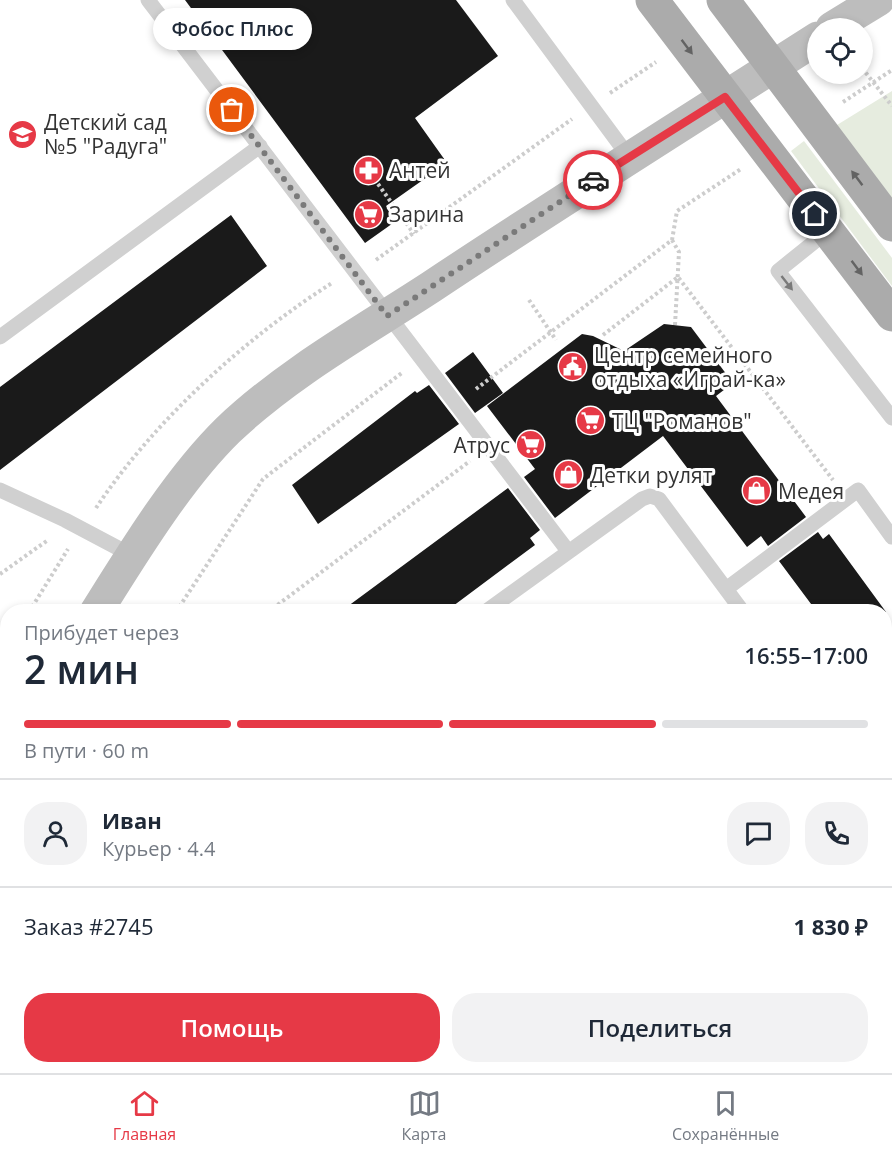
<!DOCTYPE html>
<html lang="ru">
<meta charset="utf-8">
<style>
body{margin:0;font-family:"Open Sans",sans-serif;background:#f2f2f3;color:#1f2937;height:100vh;display:flex;flex-direction:column;font-size:22px;white-space:nowrap}
*{box-sizing:border-box;margin:0}
p{font-size:20px;color:#747a83}
.icon{flex:none;width:33px;height:33px;fill:none;stroke:currentColor;stroke-width:2;stroke-linecap:round;stroke-linejoin:round}
.map{position:relative;flex:1;overflow:hidden}
.drawer{position:absolute;left:0px;top:604px;width:892px;height:470px;display:flex;flex-direction:column;background:#fff;border-radius:24px 24px 0 0;box-shadow:0 3px 9px #0003}
.drawer>*{flex:none}
.fabs{position:absolute;left:807px;top:18px;display:grid;gap:12px}
.fabs a{display:grid;place-items:center;width:66px;height:66px;border-radius:50%;background:#fff;box-shadow:0 3px 9px #0003;font-size:30px}
.pin{position:absolute;display:grid;place-items:center;width:51px;height:51px;color:#fff;margin:-26px;border:3px solid #fff;border-radius:50%;box-shadow:0 2px 6px #0007}
.courier{position:absolute;display:grid;place-items:center;width:60px;height:60px;margin:-30px;border:4px solid #e63946;border-radius:50%;background:#fff;color:#222;box-shadow:0 2px 8px #0007}
.bubble{position:absolute;height:42px;border-radius:21px;background:#fff;box-shadow:0 3px 9px #0003;font-size:20px;font-weight:600;line-height:42px;text-align:center}
.headline em{font-style:normal;font-weight:600}
.headline div{display:flex;flex-direction:column-reverse}
.headline{display:flex;align-items:center;justify-content:space-between;height:102px;padding:0 24px}
h1{font-size:39px;font-weight:600;line-height:45px}
.bar{display:grid;grid-template-columns:repeat(4,1fr);gap:9px 6px;align-content:center;height:72px;padding:0 24px}
.bar i{height:8px;border-radius:4px;background:#e0e1e3}
.bar .on{background:#e63946}
.bar p{grid-column:span 4}
.line{display:flex;align-items:center;gap:15px;padding:0 24px;border-top:2px solid #e0e1e3}
.line div{flex:1}
.round{display:grid;place-items:center;flex:none;width:63px;height:63px;border-radius:24px;background:#f2f2f3}
.action{display:flex;gap:12px;margin-top:auto;padding:12px 24px}
.action a{flex:1;height:69px;border-radius:24px;background:#e63946;color:#fff;font-size:24px;font-weight:600;line-height:69px;text-align:center}
.action a+a{background:#f2f2f3;color:#1f2937}
.dock{display:flex;justify-content:space-around;align-items:center;height:84px;border-top:2px solid #e0e1e3;background:#fff;font-size:16px;color:#747a83}
.dock a{display:grid;justify-items:center;gap:3px}
.dock .on{color:#e63946}
.map>svg:first-child{display:block}
.green{fill:#e6ecdf}
.building{fill:#1a1a1a}
.lines{fill:none;stroke-linecap:round;stroke-linejoin:round}
.path{stroke:#cdcdcd;stroke-width:4;stroke-dasharray:3 3;stroke-linecap:butt}
.lane{stroke:#d0d0d0;stroke-width:15}
.secondary{stroke:#bdbdbd;stroke-width:33}
.primary{stroke:#ababab;stroke-width:33}
.oneway{fill:#636363}
.oneway2{fill:#7a7a7a}
.done{stroke:#7a7a7a;stroke-width:6;stroke-dasharray:0 10.8}
.route{stroke:#e63946;stroke-width:8}
.labels{text-anchor:middle;dominant-baseline:central;stroke-width:6;stroke-linejoin:round;paint-order:stroke}
.poi-label{font-size:21px;fill:#333;stroke:#fff;text-anchor:start}
</style>
<div class="map">
<svg width="892" height="1073" viewBox="0 0 892 1073">
<rect width="100%" height="100%" fill="#fff"/>
<path class="green" d="M892,91V198L837,125Z
M804,141L892,258V286L791,151Z"/>
<path class="building" d="M185,0H456L498,56L415,118L447,163L386,206L396,221L365,243Z
M231,215L267,266L0,470V387Z
M664,324L691,327L733,383L716,396L806,517L768,546L761,536L747,547L663,436L555,518L524,477L535,469L487,406L582,334L593,336L624,351Z
M473,352L503,393L475,413L445,373Z
M429,385L459,424L318,524L292,485L415,391L417,393Z
M508,488L540,530L530,538L535,545L445,612H340Z
M818,532L823,539L829,534L886,612H817L779,561Z"/>
<g class="lines">
<path class="path" d="M862,68L892,106
M610,93L656,62
M843,102L892,70
M378,184L414,234
M672,240L679,252L675,325
M376,260L572,119
M529,300L556,340
M603,335L678,277L833,480
M476,389L672,240L677,211L741,169
M96,508C153,422 245,338 332,283
M0,574L48,540
M29,612L68,549
M176,612L263,479L403,372
M268,612L470,461
M0,659L8,646
M0,878L8,866"/>
<path class="lane" d="M148,0L568,551
M513,0L629,157
M829,230L778,271L892,418
M0,337L260,146
M0,490L65,520L133,556
M726,589L858,490L892,537
M485,612L642,499L650,496L659,499L743,612
M885,803L892,812
M885,1012L892,1007
M844,1073L847,1066"/>
<path class="secondary" d="M832,28L878,0
M96,612C133,553 178,479 228,430C288,373 362,332 431,287C559,202 688,121 818,38
M0,764L8,752"/>
<path class="primary" d="M652,0L892,315
M723,0L892,225"/>
</g>
<defs><path id="oneway-solid" d="M-6-.8H1V-3.2L6.5 0L1 3.2V.8H-6Z" transform="scale(1.5)"/></defs>
<g class="oneway">
<use href="#oneway-solid" transform="translate(687 47) rotate(53)"/>
<use href="#oneway-solid" transform="translate(857 178) rotate(-127)"/>
<use href="#oneway-solid" transform="translate(857 268) rotate(53)"/>
</g>
<use class="oneway2" href="#oneway-solid" transform="translate(787 283) rotate(52)"/>
<g class="lines">
<path class="done" d="M232,110L387,316L593,180"/>
<path class="route" d="M593,180L725,97L815,214"/>
</g>
<defs>
<symbol id="school-disc" viewBox="-11 -11 22 22"><circle r="9.5" fill="#e63946" stroke="#fff"/><path d="M0-5L7-2L0 1L-7-2ZM-4 1L0 2.5L4 1V4Q0 6-4 4Z" fill="#fff"/></symbol>
<symbol id="pharmacy-disc" viewBox="-11 -11 22 22"><circle r="9.5" fill="#e63946" stroke="#fff"/><path d="M-2-6h4v4h4v4h-4v4h-4v-4h-4v-4h4Z" fill="#fff"/></symbol>
<symbol id="supermarket-disc" viewBox="-11 -11 22 22"><circle r="9.5" fill="#e63946" stroke="#fff"/><path d="M-6-5.5h2.5l.6 2H6L4.5 2H-2.5L-4.4-4H-6ZM-1.5 3.2a1.3 1.3 0 1 0 .1 0ZM3 3.2a1.3 1.3 0 1 0 .1 0Z" fill="#fff"/></symbol>
<symbol id="civic-disc" viewBox="-11 -11 22 22"><circle r="9.5" fill="#e63946" stroke="#fff"/><path d="M-.6-6.5H3V-4.5H.6V-3L4-1V1h2V6H-6V1h2V-1L-.6-3ZM-1.2 2.5V6h2.4V2.5Z" fill="#fff"/></symbol>
<symbol id="shop-disc" viewBox="-11 -11 22 22"><circle r="9.5" fill="#e63946" stroke="#fff"/><path d="M-5-2.5h2.3a2.7 3.5 0 0 1 5.4 0H5L5.5 6h-11ZM-1.5-2.5h3a1.5 2.3 0 0 0-3 0Z" fill="#fff"/></symbol>
</defs>
<g fill-rule="evenodd">
<use href="#school-disc" x="6" y="118" width="33" height="33"/>
<use href="#pharmacy-disc" x="352" y="154" width="33" height="33"/>
<use href="#supermarket-disc" x="352" y="198" width="33" height="33"/>
<use href="#civic-disc" x="556" y="350" width="33" height="33"/>
<use href="#supermarket-disc" x="574" y="404" width="33" height="33"/>
<use href="#supermarket-disc" x="514" y="428" width="33" height="33"/>
<use href="#shop-disc" x="552" y="458" width="33" height="33"/>
<use href="#shop-disc" x="740" y="474" width="33" height="33"/>
</g>
<g class="labels">
<g class="poi-label">
<text x="44" y="122">Детский сад<tspan x="44" dy="24">№5 "Радуга"</tspan></text>
<text x="389" y="170">Антей</text>
<text x="389" y="214">Зарина</text>
<text x="594" y="355">Центр семейного<tspan x="594" dy="24">отдыха «Играй-ка»</tspan></text>
<text x="612" y="421">ТЦ "Романов"</text>
<text x="510" y="445" text-anchor="end">Атрус</text>
<text x="590" y="475">Детки рулят</text>
<text x="778" y="491">Медея</text>
</g>
</g>
</svg>
<div class="fabs">
<a><svg class="icon" aria-label="locate" viewBox="0 0 24 24"><circle cx="12" cy="12" r="6"/><path d="M12 2v4M12 18v4M2 12h4M18 12h4"/></svg></a>
</div>
<div class="pin" style="left:232px;top:110px;background:#ea580c"><svg class="icon" aria-label="bag" viewBox="0 0 24 24"><path d="M5 8h14l-1 12H6zM9 8a3 3 0 0 1 6 0"/></svg></div>
<div class="pin" style="left:815px;top:214px;background:#1f2937"><svg class="icon" aria-label="home" viewBox="0 0 24 24"><path d="M3 11l9-7 9 7M6 9v11h12V9"/></svg></div>
<div class="courier" style="left:593px;top:180px"><svg class="icon" aria-label="car" viewBox="0 0 24 24"><path d="M5 17H2v-5l4-1 3-4h7l3 4 3 1v5h-3M9 17h6M6 11h13"/><circle cx="7" cy="17" r="2"/><circle cx="17" cy="17" r="2"/></svg></div>
<div class="bubble" style="left:153px;top:8px;width:159px">Фобос Плюс</div>
<section class="drawer">
<div class="headline"><div><h1>2 мин</h1><p>Прибудет через</p></div><em>16:55–17:00</em></div>
<div class="bar"><i class="on"></i><i class="on"></i><i class="on"></i><i></i><p>В пути · 60 m</p></div>
<div class="line" style="height:108px"><a class="round"><svg class="icon" aria-label="person" viewBox="0 0 24 24"><circle cx="12" cy="8" r="4"/><path d="M4 21q1-7 8-7t8 7"/></svg></a><div><b>Иван</b><p>Курьер · 4.4</p></div><a class="round"><svg class="icon" aria-label="chat" viewBox="0 0 24 24"><path d="M4 5h16v11H9l-5 4z"/></svg></a><a class="round"><svg class="icon" aria-label="phone" viewBox="0 0 24 24"><path d="M5 4h4l2 5-3 2q2 4 5 5l2-3 5 2v4C11 20 4 13 5 4z"/></svg></a></div>
<div class="line" style="height:78px"><div>Заказ #2745</div><b>1 830 ₽</b></div>
<div class="action"><a>Помощь</a><a>Поделиться</a></div>
</section>
</div>
<nav class="dock">
<a class="on"><svg class="icon" aria-label="home" viewBox="0 0 24 24"><path d="M3 11l9-7 9 7M6 9v11h12V9"/></svg>Главная</a>
<a><svg class="icon" aria-label="map" viewBox="0 0 24 24"><path d="M3 6l6-2 6 2 6-2v14l-6 2-6-2-6 2zM9 4v14M15 6v14"/></svg>Карта</a>
<a><svg class="icon" aria-label="saved" viewBox="0 0 24 24"><path d="M7 4h10v16l-5-4-5 4z"/></svg>Сохранённые</a>
</nav>
